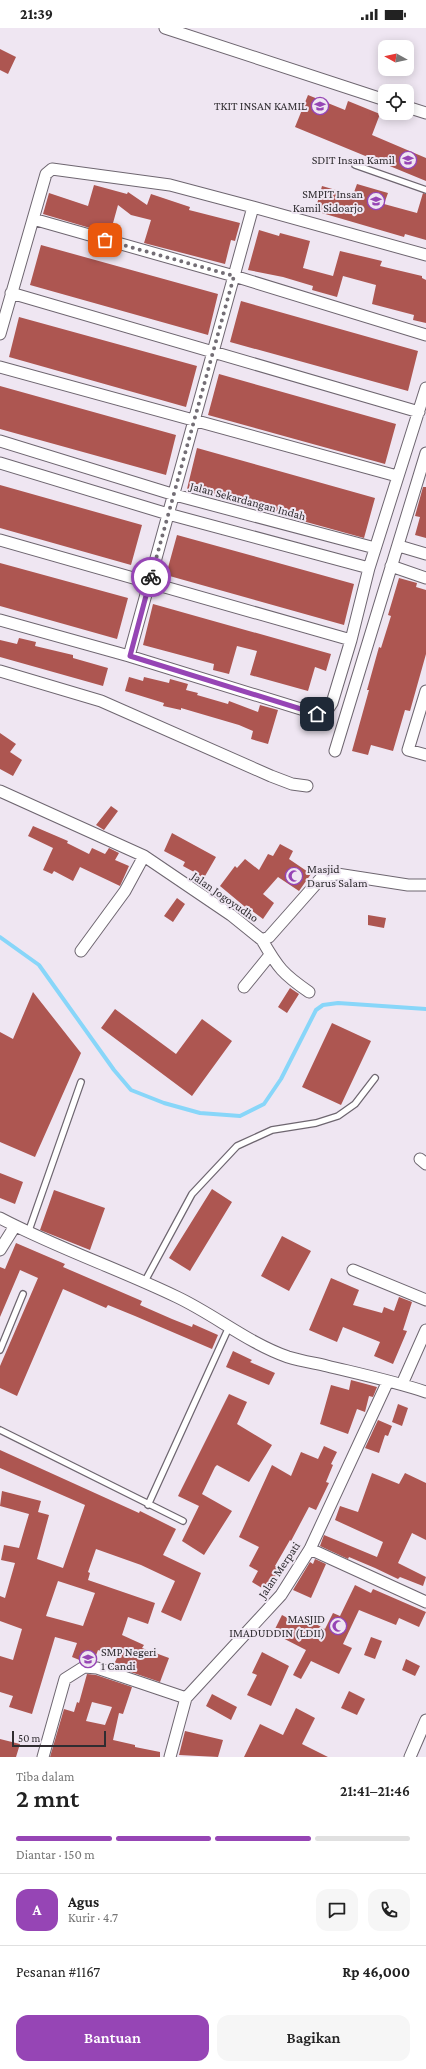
<!DOCTYPE html>
<html lang="id">
<meta charset="utf-8">
<style>
body{margin:0;font-family:"Crimson Pro",serif;background:#f6f6f6;color:#222;height:100vh;display:flex;flex-direction:column;font-size:15px;white-space:nowrap}
*{box-sizing:border-box;margin:0}
p{font-size:13px;color:#767676}
.icon{flex:none;width:22px;height:22px;fill:none;stroke:currentColor;stroke-width:2;stroke-linecap:round;stroke-linejoin:round}
.map{position:relative;height:1729px;overflow:hidden}
.sheet{display:flex;flex-direction:column;background:#fff;flex:1}
.sheet>*{flex:none}
.needle{width:26px;rotate:278deg}
.fabs{position:absolute;left:378px;top:12px;display:grid;gap:8px}
.fabs a{display:grid;place-items:center;width:36px;height:36px;border-radius:8px;background:#fff;box-shadow:0 2px 10px #0003;font-size:20px}
.scale{position:absolute;left:12px;bottom:10px;width:94px;box-sizing:border-box;padding-left:4px;border:2px solid #302d31;border-top:0;font-size:11px;line-height:14px;white-space:nowrap;color:#302d31;-webkit-text-stroke:3px #efe6f2;paint-order:stroke}
.pin{position:absolute;display:grid;place-items:center;width:34px;height:34px;color:#fff;margin:-17px;border-radius:8px;box-shadow:0 2px 6px #0006}
.courier{position:absolute;display:grid;place-items:center;width:40px;height:40px;margin:-20px;border:3px solid #9645b5;border-radius:50%;background:#fff;color:#222;box-shadow:0 1px 5px #0007}
.summary em{font-style:normal;font-weight:600}
.summary div{display:flex;flex-direction:column-reverse}
.summary{display:flex;align-items:center;justify-content:space-between;height:68px;padding:0 16px}
h1{font-size:26px;font-weight:600;line-height:30px}
.bar{display:grid;grid-template-columns:repeat(4,1fr);gap:6px 4px;align-content:center;height:48px;padding:0 16px}
.bar i{height:5px;border-radius:3px;background:#e0e0e0}
.bar .active{background:#9645b5}
.bar p{grid-column:span 4}
.line{display:flex;align-items:center;gap:10px;padding:0 16px;border-top:1px solid #e0e0e0}
.line div{flex:1}
.round{display:grid;place-items:center;flex:none;width:42px;height:42px;border-radius:12px;background:#f6f6f6}
.primary-button{display:flex;gap:8px;margin-top:auto;padding:8px 16px}
.primary-button a{flex:1;height:46px;border-radius:12px;background:#9645b5;color:#fff;font-size:16px;font-weight:600;line-height:46px;text-align:center}
.primary-button a+a{background:#f6f6f6;color:#222}
.status{display:flex;justify-content:space-between;align-items:center;height:28px;padding:0 20px;background:#fff;direction:ltr}
.status svg{height:11px;fill:currentColor}
.map>svg:first-child{display:block}
.lines{fill:none;stroke-linecap:round;stroke-linejoin:round}
.stream{stroke:#88d6f9;stroke-width:4}
.building{fill:#ad5651;fill-rule:evenodd}
.service-casing{stroke:#6e6670;stroke-width:8}
.minor-casing{stroke:#6e6670;stroke-width:13}
.service{stroke:#fff;stroke-width:5.5}
.minor{stroke:#fff;stroke-width:11}
.done{stroke:#736e75;stroke-width:4;stroke-dasharray:0 7.2}
.route{stroke:#9645b5;stroke-width:5}
.labels{text-anchor:middle;dominant-baseline:central;stroke-width:4;stroke-linejoin:round;paint-order:stroke}
.poi-label{font-size:12px;fill:#302d31;stroke:#efe6f2;text-anchor:end}
.street-label{font-size:12px;fill:#302d31;stroke:#efe6f2}
</style>
<div class="status"><b>21:39</b><svg viewBox="0 0 49 12"><path d="M0 12V9h3v3zM5 12V6h3v6zM10 12V3h3v9zM15 12V0h3v12zM26 1h20v11H26zM47 4h2v5h-2z"/></svg></div>
<div class="map">
<svg width="426" height="1729" viewBox="0 0 426 1729">
<rect width="100%" height="100%" fill="#efe6f2"/>
<g class="lines">
<path class="stream" d="M0,909L39,937L114,1042L131,1062L164,1075L200,1085L240,1088L264,1076L281,1051L316,982L323,977L338,975L426,981"/>
</g>
<path class="building" d="M0,21L16,29L8,46L0,42Z
M308,67L345,82L348,73L380,86L372,107L426,130V153L295,99Z
M357,156L388,165L384,176L417,185L423,165L426,166V212L405,206L404,209L315,183L322,158L353,167Z
M94,157L127,166L128,164L147,177L151,166L190,179L189,182L240,195L235,213L231,212L225,236L144,215L151,192L131,187L118,177L110,206L43,186L49,165L88,178Z
M259,202L279,208L280,205L310,213L303,240L333,248L340,223L382,233L380,238L422,248V250L426,252V295L413,292L414,287L372,276L376,257L343,248L337,269L312,262L313,258L283,249L248,242Z
M41,217L218,266L208,307L30,257Z
M241,273L418,323L408,363L230,314Z
M19,289L197,338L186,379L9,329Z
M219,346L396,396L385,436L208,387Z
M0,358L176,407L166,447L0,401Z
M197,420L375,470L364,510L187,461Z
M0,457L142,497L131,537L0,500Z
M423,459H426V510L415,507L420,489L415,488Z
M177,507L354,556L344,597L166,547Z
M0,535L128,570L117,611L0,578Z
M399,550L417,555L416,559L426,562V626L410,683L405,682L393,723L371,717L368,727L352,723L369,662H367L379,619L381,620L391,588L388,587Z
M153,576L331,626L326,643L315,639L308,663L250,647L257,623L237,618L229,646L213,642L214,636L143,617Z
M19,610L36,614L35,618L73,627V630L108,640L103,658L0,629V612L17,616Z
M129,649L143,653L144,649L169,655L170,651L188,656L186,662L198,665L197,667L228,676L229,673L258,684L260,677L278,682L268,716L251,711L253,703L239,697L181,680V682L163,678L164,675L125,663Z
M0,705L16,716L10,724L22,732L13,748L0,741Z
M111,778L118,783L104,802L96,797Z
M33,798L68,813L67,815L89,826L92,820L105,826L109,820L119,825L115,832L129,838L120,858L80,839L73,853L54,843L52,846L43,842L53,820L28,808Z
M172,805L216,829L201,855L191,849L194,844L183,838L185,834L164,823Z
M280,816L293,823L289,831L311,846L299,863L278,849L263,866L274,875L263,891L251,882L250,883L220,858L235,838L237,840L245,831L259,842L268,826L273,828Z
M177,870L185,876L173,894L164,888Z
M368,887L386,890L384,900L368,897Z
M290,960L299,966L287,985L278,979Z
M33,964L81,1025L35,1129L0,1114V1004L13,1011Z
M115,981L176,1026L202,991L232,1013L192,1068L101,1000Z
M332,995L371,1013L341,1077L302,1059Z
M0,1145L23,1154L15,1176L0,1170Z
M212,1161L232,1174L190,1243L169,1230Z
M54,1162L105,1180L90,1222L40,1202Z
M282,1208L311,1223L289,1263L261,1248Z
M16,1215L65,1236L63,1239L142,1273L140,1277L172,1291L192,1299L193,1296L218,1307L212,1321L135,1288L108,1277L106,1280L63,1261L17,1368L0,1360V1338L38,1250L20,1242L0,1289V1239L5,1241Z
M331,1250L359,1262L353,1277L382,1285L384,1279L394,1283L399,1269L412,1274L403,1302L407,1303L393,1336L374,1328L380,1314L343,1299L337,1314L309,1302Z
M233,1323L252,1332L250,1334L275,1345L269,1357L226,1339Z
M351,1352L377,1359L373,1369L369,1368L365,1384L357,1381L348,1406L320,1396L331,1357L349,1362Z
M229,1366L247,1374L237,1396L272,1417L249,1454L217,1437L215,1439L202,1466L232,1483L204,1527L182,1513L199,1478L178,1468Z
M398,1376L408,1380L402,1398L392,1394Z
M378,1392L392,1398L388,1408L385,1407L379,1425L365,1420Z
M324,1418L337,1424L331,1436L333,1437L326,1454L329,1455L316,1482L309,1479L291,1513L290,1512L275,1538L280,1540L267,1563L252,1554L258,1543L249,1538L259,1519L239,1509L272,1437L291,1448L301,1424L318,1431Z
M0,1422L139,1485L140,1483L176,1501L163,1527L201,1545L181,1593L161,1584L175,1553L141,1537L96,1521L88,1544L90,1545L88,1552L155,1575L148,1596L128,1589L122,1607L144,1617L142,1620L169,1630L160,1654L113,1638L117,1630L98,1622L94,1633H82L72,1629L77,1615L55,1609L32,1686L9,1679L13,1668L0,1664V1628L13,1632L22,1601L0,1593V1568L5,1570L15,1535L1,1532L4,1517L19,1520L29,1486L0,1478L2,1463L41,1473L38,1484L49,1487L37,1531L63,1540L85,1477L0,1440ZM58,1553L95,1565L83,1598L46,1588Z
M372,1445L399,1456L405,1445L426,1455V1512L412,1505L398,1535L426,1549L423,1558L400,1549L398,1551L375,1540L349,1529L348,1531L320,1518L324,1507L377,1529L383,1514L335,1492L340,1478L358,1484Z
M315,1531L326,1536L311,1570L293,1562L310,1534L313,1536Z
M355,1557L371,1565L373,1561L426,1584L419,1599L399,1590L396,1597L359,1582L343,1616L352,1620L339,1646L311,1633L301,1651L293,1647L306,1622L273,1605L282,1587L297,1595L303,1589L325,1601L333,1585L340,1588Z
M371,1609L382,1613L375,1631L364,1627Z
M262,1624L289,1638L271,1678L247,1667L257,1647L252,1645Z
M406,1631L420,1638L415,1648L402,1642Z
M87,1646L96,1647L132,1659L123,1686L119,1685L113,1712L135,1717V1719L160,1724V1729H50L64,1681L74,1684L77,1674L79,1675ZM92,1674L112,1679L105,1697L86,1693Z
M349,1663L365,1671L357,1687L341,1680Z
M212,1666L237,1679L231,1692L206,1678Z
M296,1680L315,1690L302,1716L328,1729H244L260,1696L283,1707Z
M185,1703L223,1712L218,1729L179,1727Z
M0,1711L20,1716L16,1729H0Z"/>
<g class="lines">
<defs>
<path id="service" d="M355,137L426,162
M28,1205L81,1054
M145,1253L192,1166L237,1118L272,1102L316,1095L338,1088L355,1076L375,1050
M0,1322L23,1266
M0,1402L183,1493
M148,1477L229,1299"/>
<path id="minor" d="M165,0L385,72
M407,79L426,85
M253,179L426,227
M33,191L234,248L426,307
M11,265L419,384
M0,306L46,146L52,141L170,157L253,179L129,628
M0,339L397,448
M0,413L175,467L375,520
M0,435L168,486L369,540
M0,512L351,612
M399,518L426,526
M391,538L426,550
M0,592L129,628L317,686C325,685 328,682 332,675L351,612L369,540L426,360
M0,643L101,673L271,748L292,756L307,758
M426,663L408,722L426,727
M335,723L426,425
M0,763L144,828L231,887L262,912L269,909L323,848L337,846L408,857H426
M262,912C278,940 283,946 309,964
M81,923L125,863L144,828
M244,959L270,927
M420,1131L426,1136
M0,1190C57,1220 119,1241 177,1269C215,1287 248,1315 288,1329C301,1333 314,1335 327,1338C360,1346 393,1353 426,1364
M0,1222L15,1198
M353,1242L426,1272
M402,1356L426,1302
M310,1521L426,1574
M43,1729L65,1651L84,1639L97,1640L186,1670
M170,1729L186,1670L281,1567L310,1521L388,1353
M410,1729L426,1692"/>
</defs>
<use href="#service" class="service-casing"/>
<use href="#minor" class="minor-casing"/>
<use href="#service" class="service"/>
<use href="#minor" class="minor"/>
</g>
<g class="lines">
<path class="done" d="M105,212L234,248L151,549"/>
<path class="route" d="M151,549L130,628L317,686"/>
</g>
<defs>
<symbol id="school-ring" viewBox="-11 -11 22 22"><circle r="9.5" fill="#efe6f2" stroke="#9645b5" stroke-width="1.5"/><path d="M0-5L7-2L0 1L-7-2ZM-4 1L0 2.5L4 1V4Q0 6-4 4Z" fill="#9645b5"/></symbol>
<symbol id="mosque-ring" viewBox="-11 -11 22 22"><circle r="9.5" fill="#efe6f2" stroke="#9645b5" stroke-width="1.5"/><path d="M3.5-4.9A6 6 0 1 0 3.5 4.9A5 5 0 1 1 3.5-4.9Z" fill="#9645b5"/></symbol>
</defs>
<g fill-rule="evenodd">
<use href="#school-ring" x="310" y="68" width="20" height="20"/>
<use href="#school-ring" x="398" y="122" width="20" height="20"/>
<use href="#school-ring" x="366" y="163" width="20" height="20"/>
<use href="#mosque-ring" x="284" y="838" width="20" height="20"/>
<use href="#mosque-ring" x="328" y="1588" width="20" height="20"/>
<use href="#school-ring" x="78" y="1621" width="20" height="20"/>
</g>
<g class="labels">
<g class="poi-label">
<text x="307" y="78">TKIT INSAN KAMIL</text>
<text x="395" y="132">SDIT Insan Kamil</text>
<text x="363" y="166">SMPIT Insan<tspan x="363" dy="14">Kamil Sidoarjo</tspan></text>
<text x="307" y="841" text-anchor="start">Masjid<tspan x="307" dy="14">Darus Salam</tspan></text>
<text x="325" y="1591">MASJID<tspan x="325" dy="14">IMADUDDIN (LDII)</tspan></text>
<text x="101" y="1624" text-anchor="start">SMP Negeri<tspan x="101" dy="14">1 Candi</tspan></text>
</g>
<g class="street-label">
<text transform="translate(248 473) rotate(15)">Jalan Sekardangan Indah</text>
<text transform="translate(225 869) rotate(35)">Jalan Jogoyudho</text>
<text transform="translate(279 1542) rotate(-56)">Jalan Merpati</text>
</g>
</g>
</svg>
<div class="fabs">
<a><svg class="needle" viewBox="-14 -14 28 28"><path d="M0-13l5 13h-10z" fill="#e53935"/><path d="M0 13l5-13h-10z" fill="#767676"/></svg></a>
<a><svg class="icon" aria-label="locate" viewBox="0 0 24 24"><circle cx="12" cy="12" r="6"/><path d="M12 2v4M12 18v4M2 12h4M18 12h4"/></svg></a>
</div>
<div class="scale">50 m</div>
<div class="pin" style="left:105px;top:212px;background:#ea580c"><svg class="icon" aria-label="bag" viewBox="0 0 24 24"><path d="M5 8h14l-1 12H6zM9 8a3 3 0 0 1 6 0"/></svg></div>
<div class="pin" style="left:317px;top:686px;background:#1f2937"><svg class="icon" aria-label="home" viewBox="0 0 24 24"><path d="M3 11l9-7 9 7M6 9v11h12V9"/></svg></div>
<div class="courier" style="left:151px;top:549px"><svg class="icon" aria-label="bike" viewBox="0 0 24 24"><circle cx="6" cy="16" r="4"/><circle cx="18" cy="16" r="4"/><path d="M6 16l4-8h5l3 8M10 8l3 8H6M13 5h3"/></svg></div>
</div>
<section class="sheet">
<div class="summary"><div><h1>2 mnt</h1><p>Tiba dalam</p></div><em>21:41–21:46</em></div>
<div class="bar"><i class="active"></i><i class="active"></i><i class="active"></i><i></i><p>Diantar · 150 m</p></div>
<div class="line" style="height:72px"><b class="round" style="background:#9645b5;color:#fff">A</b><div><b>Agus</b><p>Kurir · 4.7</p></div><a class="round"><svg class="icon" aria-label="chat" viewBox="0 0 24 24"><path d="M4 5h16v11H9l-5 4z"/></svg></a><a class="round"><svg class="icon" aria-label="phone" viewBox="0 0 24 24"><path d="M5 4h4l2 5-3 2q2 4 5 5l2-3 5 2v4C11 20 4 13 5 4z"/></svg></a></div>
<div class="line" style="height:52px"><div>Pesanan #1167</div><b>Rp 46,000</b></div>
<div class="primary-button"><a>Bantuan</a><a>Bagikan</a></div>
</section>
